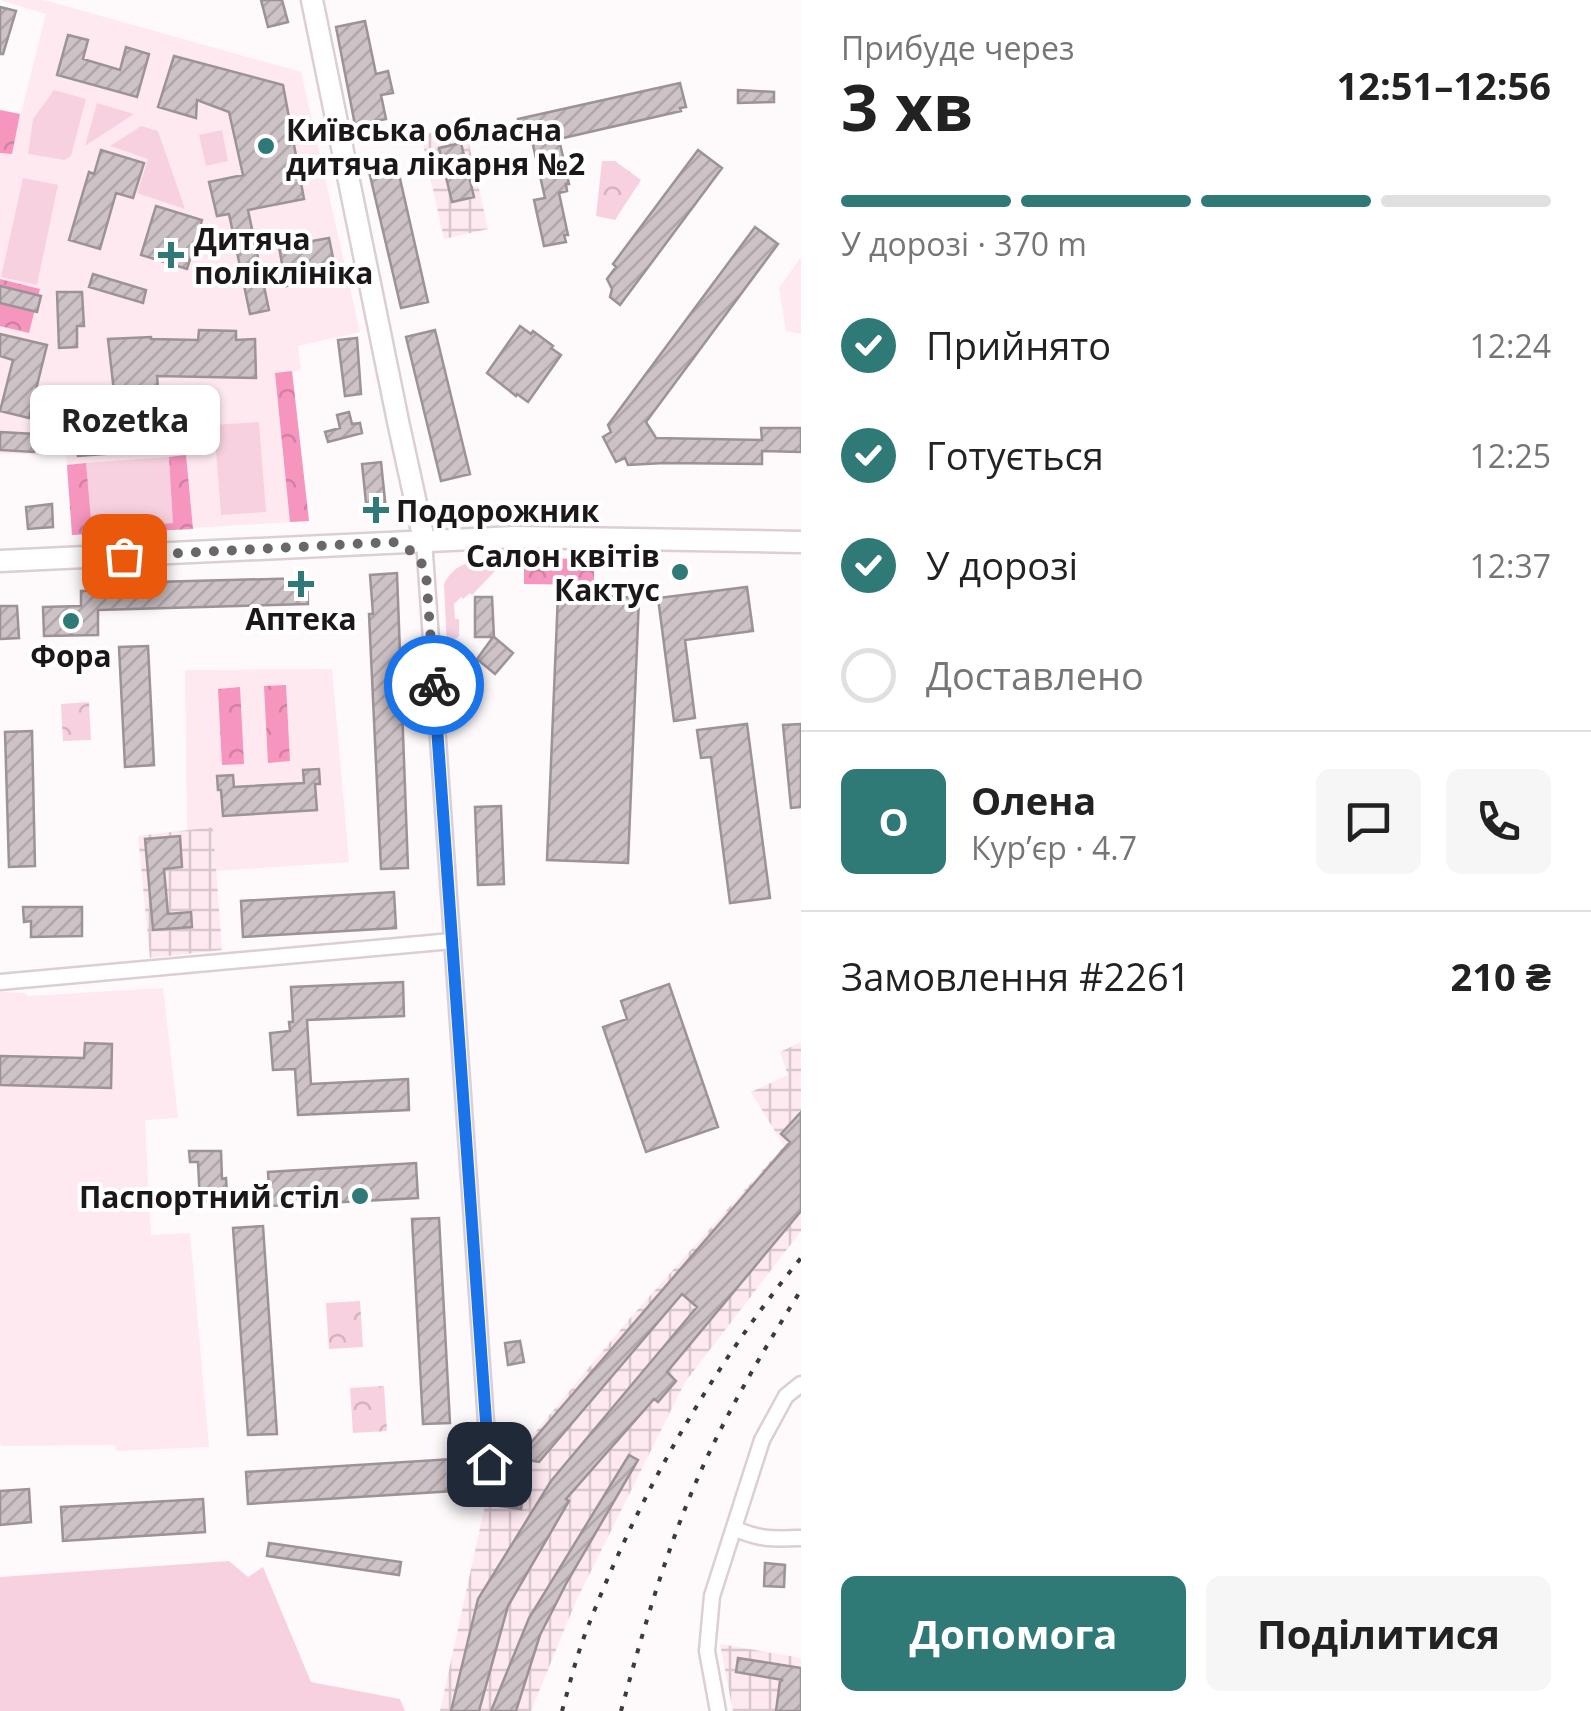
<!DOCTYPE html>
<html lang="uk">
<meta charset="utf-8">
<style>
body{margin:0;font-family:"Open Sans",sans-serif;background:#f6f6f6;color:#222;height:100vh;display:flex;flex-direction:column;font-size:38px;white-space:nowrap}
*{box-sizing:border-box;margin:0}
p{font-size:32px;color:#767676}
.icon{flex:none;width:55px;height:55px;fill:none;stroke:currentColor;stroke-width:2;stroke-linecap:round;stroke-linejoin:round}
.map{position:relative;flex:1;overflow:hidden}
.details{display:flex;flex-direction:column;background:#fff;width:790px}
.details>*{flex:none}
.pin{position:absolute;display:grid;place-items:center;width:85px;height:85px;color:#fff;margin:-42px;border-radius:20px;box-shadow:0 5px 15px #0006}
.courier{position:absolute;display:grid;place-items:center;width:100px;height:100px;margin:-50px;border:8px solid #1a73e8;border-radius:50%;background:#fff;color:#222;box-shadow:0 2px 12px #0007}
.bubble{position:absolute;height:70px;border-radius:15px;background:#fff;box-shadow:0 2px 8px #0004;font-size:32px;font-weight:700;line-height:70px;text-align:center}
.headline em{font-style:normal;font-weight:700}
.headline div{display:flex;flex-direction:column-reverse}
.headline{display:flex;align-items:center;justify-content:space-between;height:170px;padding:0 40px}
h1{font-size:65px;font-weight:700;line-height:75px}
.bar{display:grid;grid-template-columns:repeat(4,1fr);gap:15px 10px;align-content:center;height:120px;padding:0 40px}
.bar i{height:12px;border-radius:8px;background:#e0e0e0}
.bar .selected{background:#2f7976}
.bar p{grid-column:span 4}
.line{display:flex;align-items:center;gap:25px;padding:0 40px;border-top:2px solid #e0e0e0}
.line div{flex:1}
.round{display:grid;place-items:center;flex:none;width:105px;height:105px;border-radius:15px;background:#f6f6f6}
ol{padding:0 40px;list-style:none}
li{display:flex;align-items:center;gap:30px;height:110px}
li p{margin-inline-start:auto}
li .icon{padding:10px;border-radius:50%;background:#2f7976;color:#fff;stroke-width:4}
li:last-child{color:#767676}
li i{width:55px;height:55px;border:5px solid #e0e0e0;border-radius:50%}
.cta{display:flex;gap:20px;margin-top:auto;padding:20px 40px}
.cta a{flex:1;height:115px;border-radius:15px;background:#2f7976;color:#fff;font-size:40px;font-weight:700;line-height:115px;text-align:center}
.cta a+a{background:#f6f6f6;color:#222}
main{display:flex;flex:1;min-height:0}
.map>svg:first-child{display:block}
.built{fill:#fee9f1}
.industrial{fill:url(#industrial-grid)}
.green{fill:#f8d1e0}
.forest{fill:url(#forest-crowns)}
.park{fill:url(#park-crowns)}
.building{fill:url(#building-hatch);stroke:#9d9296;stroke-width:2.5}
.lines{fill:none;stroke-linecap:round;stroke-linejoin:round}
.street-casing{stroke:#dbcfd4;stroke-width:19}
.secondary-casing{stroke:#dbcfd4;stroke-width:25}
.street{stroke:#fff;stroke-width:14}
.secondary{stroke:#fff;stroke-width:20}
.rail{stroke:#3e3a3c;stroke-width:4;stroke-dasharray:5 10;stroke-linecap:butt}
.done{stroke:#6b6769;stroke-width:10;stroke-dasharray:0 18}
.route{stroke:#1a73e8;stroke-width:12}
.poi-dot{fill:#2f7976;stroke:#fff;stroke-width:4}
.labels{text-anchor:middle;dominant-baseline:central;stroke-width:8;stroke-linejoin:round;paint-order:stroke}
.poi-label{font-size:30px;font-weight:bold;fill:#1c181a;stroke:#fff;text-anchor:start}
</style>
<main>
<div class="map">
<svg width="801" height="1711" viewBox="0 0 801 1711">
<defs>
<pattern id="industrial-grid" width="8" height="8" patternUnits="userSpaceOnUse" patternTransform="scale(2.5)"><rect width="8" height="8" fill="#fee9f1"/><path d="M0 4h8M4 0v8" fill="none" stroke="#d9c7ce"/></pattern>
<pattern id="forest-crowns" width="20" height="18" patternUnits="userSpaceOnUse" patternTransform="scale(2.5)"><rect width="20" height="18" fill="#f695be"/><path d="M2 6a3 3 0 1 1 6 0M12 15a3 3 0 1 1 6 0" fill="none" stroke="#d280a3"/></pattern>
<pattern id="park-crowns" width="20" height="18" patternUnits="userSpaceOnUse" patternTransform="scale(2.5)"><rect width="20" height="18" fill="#f8d1e0"/><path d="M2 6a3 3 0 1 1 6 0M12 15a3 3 0 1 1 6 0" fill="none" stroke="#d4b3c0"/></pattern>
<pattern id="building-hatch" width="6" height="6" patternUnits="userSpaceOnUse" patternTransform="scale(2.5)"><rect width="6" height="6" fill="#cdc2c6"/><path d="M-1 1l2-2M0 6l6-6M5 7l2-2" fill="none" stroke="#afa6aa"/></pattern>
</defs>
<rect width="100%" height="100%" fill="#fef9fb"/>
<path class="built" d="M0,0H44L301,72L360,332L298,346L301,370L292,372L309,521L72,535L66,455L0,454V110L21,114L46,14Z
M801,257V334L786,331L779,288Z
M332,669L349,862L216,871L213,827L187,830L185,670Z
M163,988L178,1118L145,1120L151,1235L190,1233L209,1447L117,1451L115,1445L2,1446L0,1444V992L24,993L29,996Z"/>
<path class="industrial" d="M465,126L488,229L444,239L421,135Z
M213,827L222,950L150,958L138,836Z
M801,1042V1231L685,1382L576,1601L531,1711H440L487,1496L503,1441L527,1442L631,1317L784,1146L751,1092L788,1075L780,1052Z
M720,1644L801,1658V1711H733Z"/>
<path class="green" d="M54,90L86,99L71,156L64,160L28,154L33,119Z
M97,103L134,114L85,146Z
M141,126L158,131L185,209L137,193L148,159L110,146Z
M222,130L228,161L206,166L199,135Z
M23,178L58,185L37,285L1,277Z
M259,422L266,512L221,515L214,425Z
M169,457L174,523L92,530L86,463Z
M499,561V567L472,595L470,593L463,599L461,597L454,604L455,619H459V636L447,647L444,584C456,560 475,561 499,561Z
M229,1561L248,1577L263,1567L311,1682L400,1699L405,1711H0V1577Z"/>
<path class="forest" d="M0,110L20,114L12,154L0,153Z
M0,279L40,289L29,333L0,326Z
M292,371L309,521L290,522L275,373Z
M186,455L193,529L72,535L67,465L86,463L92,530L173,523L169,457Z
M524,558L594,559V585L524,584Z
M286,685L290,761L268,763L264,686Z
M240,687L244,764L222,765L218,689Z"/>
<path class="park" d="M602,161H615L641,180L615,220L596,216Z
M89,702L91,740L63,741L61,704Z
M360,1301L363,1347L329,1349L326,1303Z
M384,1386L387,1431L353,1433L350,1388Z"/>
<path class="building" d="M261,0H282L288,22L268,27Z
M0,7L16,11L3,54H0Z
M365,21L376,74L388,71L393,93L381,95L386,119L355,125L336,27Z
M68,35L88,40L83,59L120,70L126,47L149,54L137,97L57,75Z
M174,56L283,85L304,199L248,210L269,310L250,314L229,214L217,216L209,182L243,175L229,112L197,100L196,118L158,107Z
M680,83L686,107L680,108L681,111L559,139L569,184H566L567,191L559,193L568,235H564L566,242L544,246L534,200L545,198L530,132L521,134L518,119Z
M738,90L774,92V102L738,103Z
M461,143L474,197L452,202L439,148Z
M101,150L144,163L133,198L116,193L100,249L69,240L89,172L94,174Z
M698,150L722,168L620,305L610,297L612,289L607,279L616,267L613,264Z
M396,161L428,302L401,308L368,167Z
M156,206L202,220L187,269L141,255Z
M755,227L778,244L646,422L656,438L762,440L761,428H801V452L762,451V464L664,463L628,465L625,458L616,462L603,437L611,432L608,425Z
M329,238L337,277L286,286L279,247Z
M93,274L146,290L143,303L89,287Z
M0,286L41,296L37,312L0,303Z
M57,292H82L84,326H77V347L59,348Z
M520,326L531,334L533,331L553,346L551,348L561,355L528,402L517,394L516,396L487,373Z
M199,330L236,331V340L255,339L256,378L157,376L161,422L169,421L171,449L78,456L77,431L118,427L108,339L151,337V339L198,340Z
M435,330L470,474L441,481L406,337Z
M0,334L47,345L29,418L0,411L13,360L0,356Z
M357,338L361,394L345,396L338,340Z
M349,412L352,424L360,423L362,433L328,442L325,432L340,428L337,415Z
M0,432L35,434L34,452L0,450Z
M381,462L386,510L367,512L362,464Z
M52,504L53,527L28,529L26,507Z
M397,573L408,868L381,869L369,614H373L370,575Z
M307,578L308,604L98,610V635L44,636L43,607L81,606V591L117,590V583Z
M747,587L753,631L685,640L695,718L674,721L658,598Z
M558,594L639,598L628,863L547,860Z
M475,597H492L494,637L513,653L495,674L477,659L493,637H475Z
M0,606H17L19,638L0,639Z
M148,646L154,765L125,767L119,647Z
M747,724L770,898L730,903L711,757L701,758L697,730Z
M801,724V807L791,808L783,725Z
M32,731L35,866L9,867L5,732Z
M319,769L320,784H315L317,810L223,816L221,790H218L217,776L233,775L234,787L304,783L303,770Z
M501,806L504,884L478,885L475,807Z
M180,836L182,867L164,869L168,914L191,912L192,927L153,930L145,839Z
M394,892L396,928L243,937L241,901Z
M23,907H82V936L31,937V921L24,922Z
M403,982L404,1016L307,1020L311,1084L408,1079L409,1110L298,1115L295,1069L273,1070L270,1033L290,1031L289,1022H293L291,987Z
M669,984L718,1127L646,1152L603,1027L627,1019L621,1001Z
M85,1043L112,1044L111,1088L0,1085V1056L84,1058Z
M801,1112V1211L667,1372L676,1381L658,1402L654,1399L566,1499L569,1501L508,1606L479,1711H451L478,1599L551,1481L697,1307L682,1294L539,1462L528,1460L521,1509L499,1506L506,1457H503L505,1445L528,1446L790,1142L781,1134Z
M189,1151H221L222,1179L226,1178L228,1209H214V1201L200,1202L198,1162H190Z
M416,1163L418,1198L270,1206L268,1172Z
M439,1218L450,1423L423,1424L412,1219Z
M263,1226L277,1434L248,1435L233,1228Z
M520,1341L524,1362L508,1365L505,1343Z
M629,1455L638,1460L567,1582L540,1635L516,1711H491L529,1618Z
M452,1459L454,1491L248,1504L246,1472Z
M29,1489L31,1522L0,1525V1491Z
M203,1499L205,1532L63,1541L61,1507Z
M269,1543L401,1562L399,1575L267,1556Z
M765,1563L785,1565L784,1587L764,1586Z
M738,1658L801,1668V1711H776L780,1681L783,1680L736,1672Z"/>
<g class="lines">
<defs>
<path id="street" d="M424,540L489,1464
M0,982L452,941
M734,1528C759,1540 774,1539 801,1538
M718,1711L707,1651L712,1596L762,1440L786,1396L801,1384"/>
<path id="secondary" d="M312,0L399,426L424,540
M0,561L515,537L801,542"/>
</defs>
<use href="#street" class="street-casing"/>
<use href="#secondary" class="secondary-casing"/>
<use href="#street" class="street"/>
<use href="#secondary" class="secondary"/>
<path class="rail" d="M562,1711C569,1687 575,1661 584,1637C635,1502 709,1371 801,1258
M621,1711C644,1627 668,1543 704,1464C732,1403 766,1346 801,1290"/>
</g>
<g class="lines">
<path class="done" d="M124,556L393,542C411,549 419,555 426,573L434,685"/>
<path class="route" d="M434,685L489,1464"/>
</g>
<g class="poi-dot">
<circle cx="266" cy="146" r="10"/>
<path d="M166 240h10v10h10v10h-10v10h-10v-10h-10v-10h10z"/>
<path d="M371 495h10v10h10v10h-10v10h-10v-10h-10v-10h10z"/>
<circle cx="680" cy="572" r="10"/>
<path d="M296 569h10v10h10v10h-10v10h-10v-10h-10v-10h10z"/>
<circle cx="71" cy="621" r="10"/>
<circle cx="360" cy="1196" r="10"/>
</g>
<g class="labels">
<g class="poi-label">
<text x="286" y="129">Київська обласна<tspan x="286" dy="34">дитяча лікарня №2</tspan></text>
<text x="194" y="238">Дитяча<tspan x="194" dy="34">поліклініка</tspan></text>
<text x="396" y="510">Подорожник</text>
<text x="660" y="555" text-anchor="end">Салон квітів<tspan x="660" dy="34">Кактус</tspan></text>
<text x="301" y="618" text-anchor="middle">Аптека</text>
<text x="71" y="655" text-anchor="middle">Фора</text>
<text x="340" y="1196" text-anchor="end">Паспортний стіл</text>
</g>
</g>
</svg>
<div class="pin" style="left:124px;top:556px;background:#ea580c"><svg class="icon" aria-label="bag" viewBox="0 0 24 24"><path d="M5 8h14l-1 12H6zM9 8a3 3 0 0 1 6 0"/></svg></div>
<div class="pin" style="left:489px;top:1464px;background:#1f2937"><svg class="icon" aria-label="home" viewBox="0 0 24 24"><path d="M3 11l9-7 9 7M6 9v11h12V9"/></svg></div>
<div class="courier" style="left:434px;top:685px"><svg class="icon" aria-label="bike" viewBox="0 0 24 24"><circle cx="6" cy="16" r="4"/><circle cx="18" cy="16" r="4"/><path d="M6 16l4-8h5l3 8M10 8l3 8H6M13 5h3"/></svg></div>
<div class="bubble" style="left:30px;top:385px;width:190px">Rozetka</div>
</div>
<section class="details">
<div class="headline"><div><h1>3 хв</h1><p>Прибуде через</p></div><em>12:51–12:56</em></div>
<div class="bar"><i class="selected"></i><i class="selected"></i><i class="selected"></i><i></i><p>У дорозі · 370 m</p></div>
<ol>
<li><svg class="icon" aria-label="check" viewBox="0 0 24 24"><path d="M5 12l5 5 9-10"/></svg>Прийнято<p>12:24</p></li>
<li><svg class="icon" aria-label="check" viewBox="0 0 24 24"><path d="M5 12l5 5 9-10"/></svg>Готується<p>12:25</p></li>
<li><svg class="icon" aria-label="check" viewBox="0 0 24 24"><path d="M5 12l5 5 9-10"/></svg>У дорозі<p>12:37</p></li>
<li><i></i>Доставлено</li>
</ol>
<div class="line" style="height:180px"><b class="round" style="background:#2f7976;color:#fff">О</b><div><b>Олена</b><p>Кур’єр · 4.7</p></div><a class="round"><svg class="icon" aria-label="chat" viewBox="0 0 24 24"><path d="M4 5h16v11H9l-5 4z"/></svg></a><a class="round"><svg class="icon" aria-label="phone" viewBox="0 0 24 24"><path d="M5 4h4l2 5-3 2q2 4 5 5l2-3 5 2v4C11 20 4 13 5 4z"/></svg></a></div>
<div class="line" style="height:130px"><div>Замовлення #2261</div><b>210 ₴</b></div>
<div class="cta"><a>Допомога</a><a>Поділитися</a></div>
</section>
</main>
